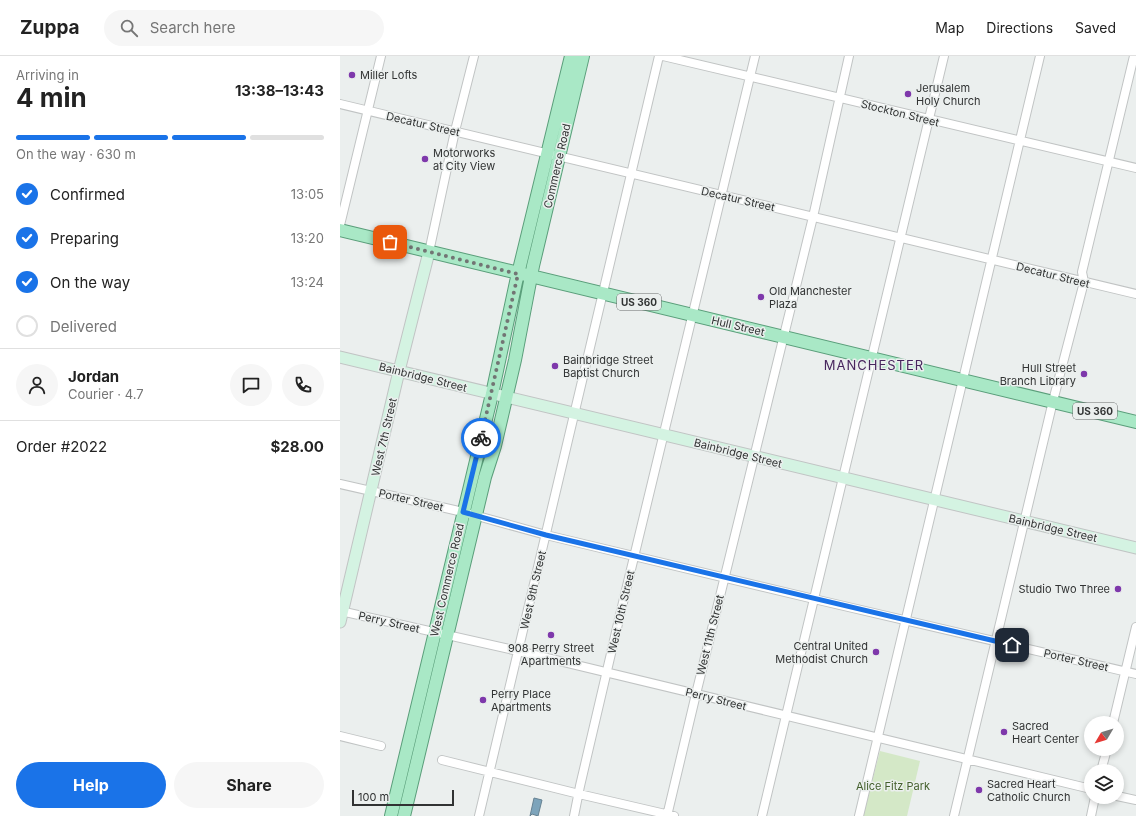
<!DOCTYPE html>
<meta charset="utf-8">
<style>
body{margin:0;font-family:Inter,sans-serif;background:#f6f6f6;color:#222;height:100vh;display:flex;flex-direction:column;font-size:15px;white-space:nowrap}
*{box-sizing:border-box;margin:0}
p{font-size:13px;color:#767676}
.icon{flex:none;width:22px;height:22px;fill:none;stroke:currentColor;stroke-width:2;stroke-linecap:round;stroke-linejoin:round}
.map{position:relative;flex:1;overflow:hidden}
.details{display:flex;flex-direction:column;background:#fff;width:340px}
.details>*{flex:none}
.needle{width:26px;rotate:232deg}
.tools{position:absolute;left:744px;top:660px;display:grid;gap:8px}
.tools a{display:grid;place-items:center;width:40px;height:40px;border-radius:50%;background:#fff;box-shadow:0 2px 6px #0003;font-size:20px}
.scale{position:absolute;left:12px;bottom:10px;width:102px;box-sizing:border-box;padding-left:4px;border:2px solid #313333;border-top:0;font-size:11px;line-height:14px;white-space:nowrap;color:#313333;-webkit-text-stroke:3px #ebefee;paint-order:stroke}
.pin{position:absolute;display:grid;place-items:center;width:34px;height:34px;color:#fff;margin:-17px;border-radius:8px;box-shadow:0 2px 6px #0006}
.courier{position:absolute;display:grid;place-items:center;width:40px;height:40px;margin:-20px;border:3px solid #1a73e8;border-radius:50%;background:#fff;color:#222;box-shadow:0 1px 5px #0007}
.overview em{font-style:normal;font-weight:700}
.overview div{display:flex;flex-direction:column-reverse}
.overview{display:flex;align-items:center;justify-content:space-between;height:68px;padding:0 16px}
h1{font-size:26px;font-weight:700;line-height:30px}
.bar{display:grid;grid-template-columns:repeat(4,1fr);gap:6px 4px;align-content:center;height:48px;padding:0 16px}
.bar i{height:5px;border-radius:3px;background:#e0e0e0}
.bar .selected{background:#1a73e8}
.bar p{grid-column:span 4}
.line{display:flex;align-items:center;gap:10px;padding:0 16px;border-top:1px solid #e0e0e0}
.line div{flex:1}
.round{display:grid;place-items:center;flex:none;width:42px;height:42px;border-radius:21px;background:#f6f6f6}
ol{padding:0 16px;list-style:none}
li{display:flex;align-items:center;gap:12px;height:44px}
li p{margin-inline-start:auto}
li .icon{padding:4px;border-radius:50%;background:#1a73e8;color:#fff;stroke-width:4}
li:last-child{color:#767676}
li i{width:22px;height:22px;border:2px solid #e0e0e0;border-radius:50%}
.primary-button{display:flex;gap:8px;margin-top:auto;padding:8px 16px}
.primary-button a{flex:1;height:46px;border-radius:24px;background:#1a73e8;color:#fff;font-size:16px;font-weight:700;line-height:46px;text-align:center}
.primary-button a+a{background:#f6f6f6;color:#222}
header{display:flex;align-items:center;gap:24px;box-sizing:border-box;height:56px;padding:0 20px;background:#fff;border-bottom:1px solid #e0e0e0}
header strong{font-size:19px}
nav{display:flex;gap:22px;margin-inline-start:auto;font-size:14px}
.search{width:280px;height:36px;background:#f6f6f6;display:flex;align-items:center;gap:10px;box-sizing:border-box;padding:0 14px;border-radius:22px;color:#767676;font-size:15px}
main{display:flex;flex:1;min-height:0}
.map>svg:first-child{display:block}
.green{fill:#d4e8c7}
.water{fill:#7da4bb;stroke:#668292}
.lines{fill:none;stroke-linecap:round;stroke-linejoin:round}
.street-casing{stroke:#c1c4c4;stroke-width:10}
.secondary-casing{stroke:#c1c4c4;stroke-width:13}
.primary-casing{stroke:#5a9e7a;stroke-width:14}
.street{stroke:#fff;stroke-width:8}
.secondary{stroke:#d4f3e2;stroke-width:11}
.primary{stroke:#a9e8c6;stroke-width:12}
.done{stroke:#727574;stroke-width:4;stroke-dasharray:0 7.2}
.route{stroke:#1a73e8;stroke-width:5}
.poi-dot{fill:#7e38ab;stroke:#ebefee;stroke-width:1.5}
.labels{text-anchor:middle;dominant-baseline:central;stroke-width:3;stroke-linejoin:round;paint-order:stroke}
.shield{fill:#ebefee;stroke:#696b6b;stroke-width:1}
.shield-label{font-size:10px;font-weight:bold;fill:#313333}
.poi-label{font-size:11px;fill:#313333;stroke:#ebefee;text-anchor:start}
.street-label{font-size:11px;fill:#313333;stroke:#ebefee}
.park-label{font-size:11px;fill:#45612e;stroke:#ebefee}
.quarter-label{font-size:13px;letter-spacing:1px;fill:#47265e;stroke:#ebefee}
</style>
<header>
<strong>Zuppa</strong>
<div class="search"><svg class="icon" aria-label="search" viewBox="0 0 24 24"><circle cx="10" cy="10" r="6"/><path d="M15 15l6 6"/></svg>Search here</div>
<nav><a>Map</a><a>Directions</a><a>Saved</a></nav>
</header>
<main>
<section class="details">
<div class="overview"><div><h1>4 min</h1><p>Arriving in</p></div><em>13:38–13:43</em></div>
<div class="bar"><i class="selected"></i><i class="selected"></i><i class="selected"></i><i></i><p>On the way · 630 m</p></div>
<ol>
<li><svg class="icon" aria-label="check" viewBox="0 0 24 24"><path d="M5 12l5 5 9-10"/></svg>Confirmed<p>13:05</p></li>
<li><svg class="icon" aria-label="check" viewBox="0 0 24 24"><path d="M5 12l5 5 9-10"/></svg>Preparing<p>13:20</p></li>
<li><svg class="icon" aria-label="check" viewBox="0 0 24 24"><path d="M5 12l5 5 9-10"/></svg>On the way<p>13:24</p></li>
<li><i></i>Delivered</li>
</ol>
<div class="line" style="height:72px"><a class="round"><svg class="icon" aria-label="person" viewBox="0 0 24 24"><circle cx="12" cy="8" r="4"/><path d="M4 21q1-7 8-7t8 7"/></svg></a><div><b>Jordan</b><p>Courier · 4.7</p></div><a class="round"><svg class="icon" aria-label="chat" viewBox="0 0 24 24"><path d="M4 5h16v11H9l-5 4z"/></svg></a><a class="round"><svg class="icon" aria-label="phone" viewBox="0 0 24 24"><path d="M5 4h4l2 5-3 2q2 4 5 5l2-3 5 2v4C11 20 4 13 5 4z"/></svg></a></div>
<div class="line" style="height:52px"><div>Order #2022</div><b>$28.00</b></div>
<div class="primary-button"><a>Help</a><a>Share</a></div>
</section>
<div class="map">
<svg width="796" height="760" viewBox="0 0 796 760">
<rect width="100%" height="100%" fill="#ebefee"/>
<path class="green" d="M540,695L580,705L567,760H523Z"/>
<path class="water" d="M194,742L202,744L198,760L192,758L190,760Z"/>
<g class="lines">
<defs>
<path id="street" d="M323,0L796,112
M0,48L796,238
M0,169L41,0
M89,196L115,75L134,0
M0,428L123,456L206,479L474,543L796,618
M0,555L178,595L751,733
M773,667L796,571
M0,680L41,690
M102,704L239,738L334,760
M761,715L767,693
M777,740L796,744
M139,760L319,0
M234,760L240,730L280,559L415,0
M327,760L356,638L473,161L509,0
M422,760L604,0
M519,760L700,0
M614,760L713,345L744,226L742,216L794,0
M751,760L755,741"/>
<path id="secondary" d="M0,301L796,492
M0,566L59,315L89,196"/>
<path id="primary" d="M0,174L796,366
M51,760L152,338L176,226L231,0
M64,760L145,421L155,390L175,304L193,210L243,0"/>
</defs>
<use href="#street" class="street-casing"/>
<use href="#secondary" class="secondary-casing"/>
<use href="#primary" class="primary-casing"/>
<use href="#street" class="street"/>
<use href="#secondary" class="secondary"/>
<use href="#primary" class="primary"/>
</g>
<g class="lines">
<path class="done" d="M50,186L178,218L141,382"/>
<path class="route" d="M141,382L123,456L206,479L672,589"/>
</g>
<g class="poi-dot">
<circle cx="12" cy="19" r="4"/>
<circle cx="568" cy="38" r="4"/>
<circle cx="85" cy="103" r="4"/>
<circle cx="421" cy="241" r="4"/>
<circle cx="215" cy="310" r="4"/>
<circle cx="744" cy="318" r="4"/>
<circle cx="778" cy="533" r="4"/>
<circle cx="211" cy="579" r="4"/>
<circle cx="536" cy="596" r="4"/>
<circle cx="143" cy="644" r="4"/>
<circle cx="664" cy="676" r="4"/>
<circle cx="639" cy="734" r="4"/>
</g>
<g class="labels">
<g class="shield">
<rect x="277" y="238" width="44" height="16" rx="3"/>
<rect x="733" y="347" width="44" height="16" rx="3"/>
</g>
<g class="shield-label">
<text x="299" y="246">US 360</text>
<text x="755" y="355">US 360</text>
</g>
<g class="poi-label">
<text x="20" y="19">Miller Lofts</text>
<text x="576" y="32">Jerusalem<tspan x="576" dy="13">Holy Church</tspan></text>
<text x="93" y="97">Motorworks<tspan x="93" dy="13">at City View</tspan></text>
<text x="429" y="235">Old Manchester<tspan x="429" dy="13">Plaza</tspan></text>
<text x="223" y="304">Bainbridge Street<tspan x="223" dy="13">Baptist Church</tspan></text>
<text x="736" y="312" text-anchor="end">Hull Street<tspan x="736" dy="13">Branch Library</tspan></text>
<text x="770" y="533" text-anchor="end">Studio Two Three</text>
<text x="528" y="590" text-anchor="end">Central United<tspan x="528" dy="13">Methodist Church</tspan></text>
<text x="211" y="592" text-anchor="middle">908 Perry Street<tspan x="211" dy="13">Apartments</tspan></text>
<text x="151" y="638">Perry Place<tspan x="151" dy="13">Apartments</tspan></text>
<text x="672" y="670">Sacred<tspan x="672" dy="13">Heart Center</tspan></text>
<text x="647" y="728">Sacred Heart<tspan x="647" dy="13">Catholic Church</tspan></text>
</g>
<g class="street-label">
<text transform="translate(560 57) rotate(14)">Stockton Street</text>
<text transform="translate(83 68) rotate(13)">Decatur Street</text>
<text transform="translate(217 110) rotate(-77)">Commerce Road</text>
<text transform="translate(398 143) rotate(13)">Decatur Street</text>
<text transform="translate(713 219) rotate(14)">Decatur Street</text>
<text transform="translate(398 270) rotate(13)">Hull Street</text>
<text transform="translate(83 321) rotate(14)">Bainbridge Street</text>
<text transform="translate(44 381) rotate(-77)">West 7th Street</text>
<text transform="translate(398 397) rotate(14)">Bainbridge Street</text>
<text transform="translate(71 444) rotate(13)">Porter Street</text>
<text transform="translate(713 472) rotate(13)">Bainbridge Street</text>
<text transform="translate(107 524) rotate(-77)">West Commerce Road</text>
<text transform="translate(193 534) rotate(-77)">West 9th Street</text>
<text transform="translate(281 556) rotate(-77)">West 10th Street</text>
<text transform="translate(49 566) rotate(13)">Perry Street</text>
<text transform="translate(370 579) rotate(-76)">West 11th Street</text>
<text transform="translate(736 604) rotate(13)">Porter Street</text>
<text transform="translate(376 643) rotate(14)">Perry Street</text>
</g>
<g class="park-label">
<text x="553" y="730">Alice Fitz Park</text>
</g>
<g class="quarter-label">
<text x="534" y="309">MANCHESTER</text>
</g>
</g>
</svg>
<div class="tools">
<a><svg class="needle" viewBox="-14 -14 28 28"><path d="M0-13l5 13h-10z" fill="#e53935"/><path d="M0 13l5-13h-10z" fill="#767676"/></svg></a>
<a><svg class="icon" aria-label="layers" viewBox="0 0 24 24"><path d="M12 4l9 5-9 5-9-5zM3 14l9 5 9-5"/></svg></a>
</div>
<div class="scale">100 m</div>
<div class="pin" style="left:50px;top:186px;background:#ea580c"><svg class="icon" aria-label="bag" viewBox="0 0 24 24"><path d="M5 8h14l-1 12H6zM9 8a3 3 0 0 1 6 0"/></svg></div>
<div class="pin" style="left:672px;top:589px;background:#1f2937"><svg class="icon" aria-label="home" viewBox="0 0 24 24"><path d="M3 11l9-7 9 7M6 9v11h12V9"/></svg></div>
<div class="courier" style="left:141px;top:382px"><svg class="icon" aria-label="bike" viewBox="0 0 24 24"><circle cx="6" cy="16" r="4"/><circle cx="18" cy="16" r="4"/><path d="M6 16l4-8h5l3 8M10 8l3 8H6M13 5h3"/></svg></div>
</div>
</main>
